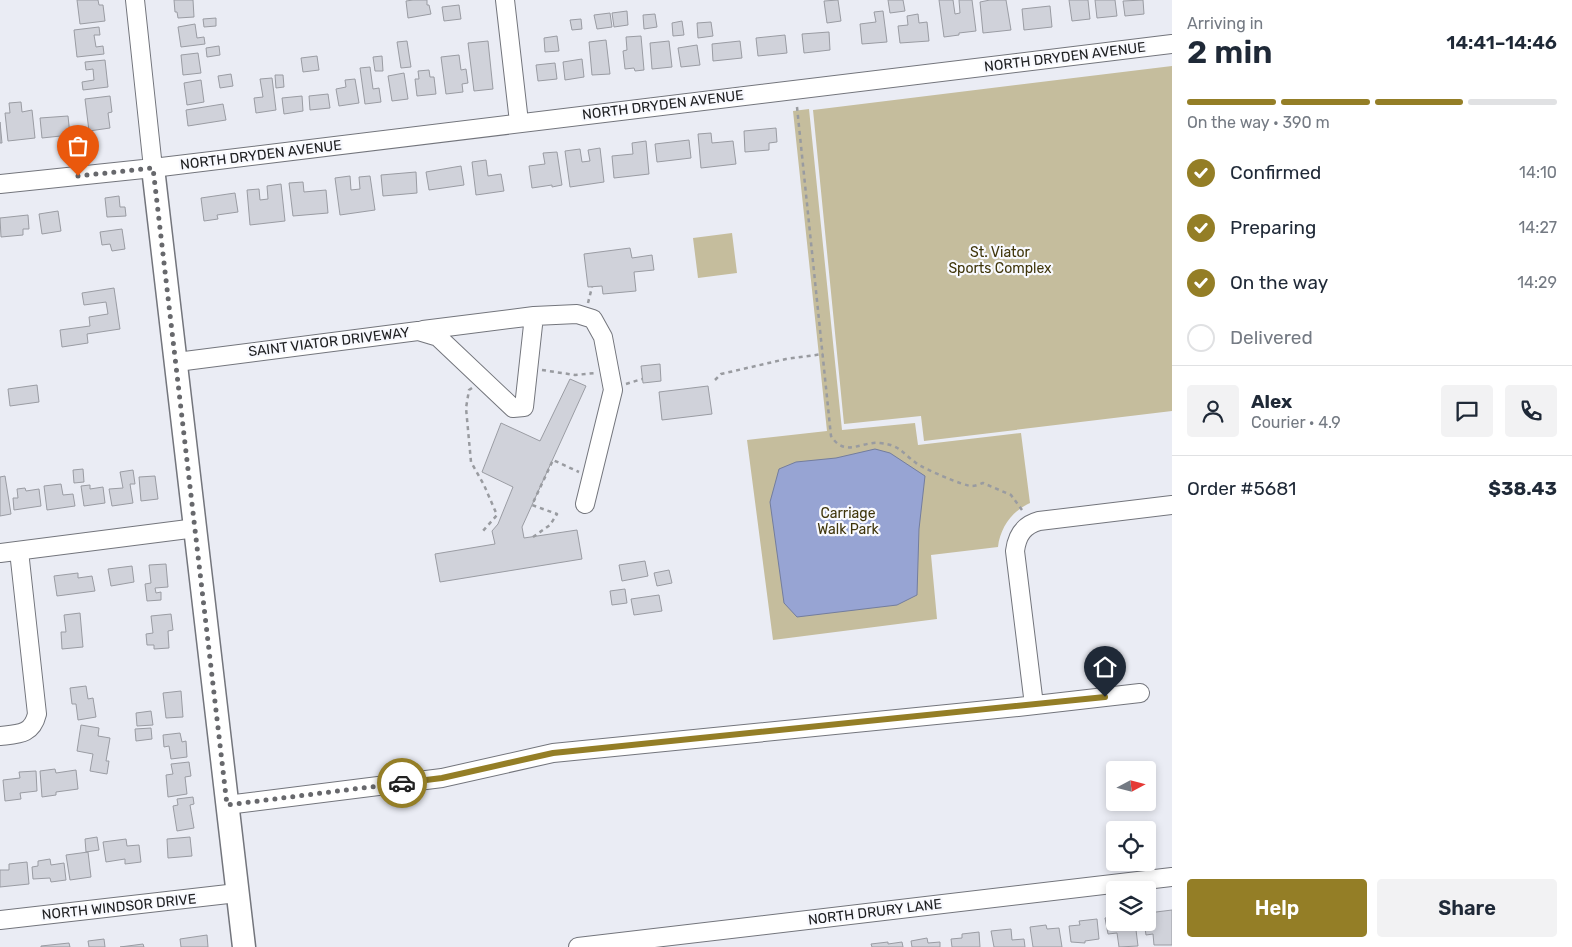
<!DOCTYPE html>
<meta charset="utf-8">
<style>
body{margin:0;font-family:Rubik,sans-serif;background:#f2f2f3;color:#1f2937;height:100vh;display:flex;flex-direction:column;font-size:19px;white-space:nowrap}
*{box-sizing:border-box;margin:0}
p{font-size:16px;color:#747a83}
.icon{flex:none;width:28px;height:28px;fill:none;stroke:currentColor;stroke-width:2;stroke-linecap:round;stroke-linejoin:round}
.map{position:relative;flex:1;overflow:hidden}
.panel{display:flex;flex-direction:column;background:#fff;width:400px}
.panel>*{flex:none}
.needle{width:32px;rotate:83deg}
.fabs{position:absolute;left:1106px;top:761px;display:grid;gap:10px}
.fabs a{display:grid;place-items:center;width:50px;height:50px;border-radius:5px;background:#fff;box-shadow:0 2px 8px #0003;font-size:25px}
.pin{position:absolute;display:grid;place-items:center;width:42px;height:42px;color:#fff;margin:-51px -21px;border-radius:50% 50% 50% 0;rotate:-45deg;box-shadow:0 0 5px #0007}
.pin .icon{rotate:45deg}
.courier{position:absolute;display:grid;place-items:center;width:50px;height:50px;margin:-25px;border:4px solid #947e26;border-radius:50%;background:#fff;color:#222;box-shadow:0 1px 6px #0007}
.headline em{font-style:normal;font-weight:600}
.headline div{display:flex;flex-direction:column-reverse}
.headline{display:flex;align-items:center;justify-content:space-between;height:85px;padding:0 15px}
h1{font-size:32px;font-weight:600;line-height:38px}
.bar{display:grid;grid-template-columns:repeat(4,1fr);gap:8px 5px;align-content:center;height:60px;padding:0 15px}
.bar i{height:6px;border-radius:4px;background:#e0e1e3}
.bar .active{background:#947e26}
.bar p{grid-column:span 4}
.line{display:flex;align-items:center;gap:12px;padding:0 15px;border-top:1px solid #e0e1e3}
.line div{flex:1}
.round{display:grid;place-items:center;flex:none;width:52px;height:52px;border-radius:5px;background:#f2f2f3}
ol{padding:0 15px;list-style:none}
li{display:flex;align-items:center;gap:15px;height:55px}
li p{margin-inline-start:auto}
li .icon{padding:5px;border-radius:50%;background:#947e26;color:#fff;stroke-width:4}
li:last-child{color:#747a83}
li i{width:28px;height:28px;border:2px solid #e0e1e3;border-radius:50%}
.button{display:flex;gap:10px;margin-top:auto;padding:10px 15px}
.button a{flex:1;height:58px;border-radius:5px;background:#947e26;color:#fff;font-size:20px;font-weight:600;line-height:58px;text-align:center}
.button a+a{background:#f2f2f3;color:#1f2937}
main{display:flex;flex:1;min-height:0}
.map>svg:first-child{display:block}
.green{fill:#c5bd9d}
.water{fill:#97a4d3;stroke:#737d9e}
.building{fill:#d0d2da;stroke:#9a9ca3}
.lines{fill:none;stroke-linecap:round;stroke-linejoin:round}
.minor-casing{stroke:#73757c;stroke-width:20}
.major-casing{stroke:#73757c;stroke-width:25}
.path{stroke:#999ba0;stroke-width:2.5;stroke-dasharray:4 4;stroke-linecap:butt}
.minor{stroke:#fff;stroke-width:18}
.major{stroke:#fff;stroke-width:22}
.done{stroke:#67686c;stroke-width:5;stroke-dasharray:0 9}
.route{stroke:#947e26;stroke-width:6}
.labels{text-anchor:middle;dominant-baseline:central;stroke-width:4.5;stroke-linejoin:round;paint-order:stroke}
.street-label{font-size:14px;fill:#202123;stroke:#f8f9fe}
.park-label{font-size:14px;fill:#3f350a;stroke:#f8f9fe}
</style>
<main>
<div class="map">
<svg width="1172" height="947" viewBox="0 0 1172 947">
<rect width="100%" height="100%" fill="#eaecf4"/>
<path class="green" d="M1172,66V411L924,441L921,416L844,424L813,110Z
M809,109L842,430L915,423L918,445L1021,433L1030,503C1012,511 1000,528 998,547L931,555L937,619L773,640L747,440L827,431L793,111Z
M732,233L737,273L698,278L693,238Z"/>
<path class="water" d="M875,449L890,453L925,476L919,529L917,595L897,605L797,617L784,603L770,502L779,469L796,462L836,458Z"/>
<path class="building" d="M77,0H98L99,5H103L105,21L80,24Z
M174,0H193L194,17L178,18L177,12H175Z
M413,0H427V5H429L431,14L408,18L406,1Z
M838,0L841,21L827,23L824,1Z
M888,0H903L905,11L890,13Z
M939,0H953L955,14L960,13L959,0H972L976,31L959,33V35L944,37Z
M990,0H1006L1011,30L983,33L980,2Z
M1069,0H1088L1090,19L1072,21Z
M1095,0H1115L1117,16L1097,18Z
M1143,0L1144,14L1125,16L1123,1Z
M459,5L461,19L444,21L442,7Z
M1050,6L1052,27L1024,30L1022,9Z
M627,11L628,25L614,27L612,13Z
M883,11L887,42L862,44L860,24L876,22L874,12Z
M610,13L612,27L597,29L594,15Z
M655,14L657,27L644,29L643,15Z
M918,14L919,23L927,22L929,41L900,43L898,26L908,25L907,16Z
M216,18V26L204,27L203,19Z
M581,19L582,29L572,30L570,20Z
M682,21L684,35L673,36L672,23Z
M711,22L713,36L698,38L697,23Z
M195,24L197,38L204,37L205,44L181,47L178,27Z
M99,27L100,35H94L96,47L103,46L104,54L77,57L74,30Z
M829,32L830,50L804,53L802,34Z
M785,35L787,53L758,56L756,38Z
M557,36L559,51L545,52L544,38Z
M641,36L644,70L635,71L634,68L625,69L623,51L627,50L626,37Z
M606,40L610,74L592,75L589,42Z
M407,41L411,67L401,68L397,42Z
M488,41L493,89L474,91L468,43Z
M669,41L672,67L652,69L650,43Z
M740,41L742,58L713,61L712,44Z
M697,45L700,65L681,67L678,48Z
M219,46L220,55L207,57L206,48Z
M198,53L201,73L183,75L181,55Z
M459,55L461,70L466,69L468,83L462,84L463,92L446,94L441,57Z
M317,56L319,70L303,72L301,58Z
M382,56L383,71H375L373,57Z
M582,59L584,77L565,80L563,62Z
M105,60L108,87L83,90L82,82L94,80L93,69L86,70L85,62Z
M555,63L557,79L538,81L536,65Z
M370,67L373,89L379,88L381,102L365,104L360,68Z
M429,70L430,77H434L436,94L417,96L415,79H419L418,71Z
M404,73L408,99L392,101L388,76Z
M231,74L233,86L220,88L218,76Z
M275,75H283L284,87L276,88Z
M272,78L276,110L256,113L254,98L263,97L260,79Z
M355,79L359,103L339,106L336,89L346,87L345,80Z
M201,80L204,102L187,105L184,83Z
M328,94L330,108L310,110L309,96Z
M110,96L112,112L108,113L110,128L89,131L85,99Z
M302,96L303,111L284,114L282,98Z
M21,102L22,112L32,110L35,138L8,141L5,113H10L9,103Z
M223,104L226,120L188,126L186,110Z
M68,116L70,135L42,138L40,118Z
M0,122L2,143H0Z
M776,128L777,142L769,143V150L745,152L744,131Z
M711,133L712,143L733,141L736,164L701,168L698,134Z
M689,140L691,158L657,162L655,144Z
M646,141L649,174L614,178L612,156L633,154L632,143Z
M600,148L604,182L570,187L565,151L580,149L582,162L590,161L588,150Z
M557,152L562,185L552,187V185L532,188L529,166L545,164L543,153Z
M486,160L488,176L501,174L504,191L476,195L472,162Z
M461,166L464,185L429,190L426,172Z
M416,172L417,193L383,196L381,175Z
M350,176L351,190L360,189L359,177L370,176L375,210L340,215L335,178Z
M303,182L304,192L326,190L328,213L293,216L289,183Z
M281,184L285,221L250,225L247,190L259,189L260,200L268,199L267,186Z
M235,193L238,212L217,215L218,219L204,221L201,198Z
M119,196L120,207H125L126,216L107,217L105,198Z
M58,211L61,231L42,234L39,214Z
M28,215L29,229H23V235L1,237L0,218Z
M122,229L125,249L112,251L110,244L102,245L100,232Z
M630,248L632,258L652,255L654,270L634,272L636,291L603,294L602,286L588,287L584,254Z
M114,288L120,329L87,334L88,343L62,347L60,330L90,326L89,317L108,314L106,302L84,305L82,293Z
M660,364L661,381L643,383L641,366Z
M570,379L586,386L522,527L524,538L577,530L582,559L440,582L435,554L495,544L492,531L498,524L513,487L482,472L501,423L540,441Z
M37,385L39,402L10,406L8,389Z
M708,386L712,414L662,420L659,392Z
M83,469L84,482L74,483L73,470Z
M133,470L135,484H130L133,503L112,506L109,489L123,488L120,472Z
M5,476L11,514L0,516V477Z
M155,476L158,499L141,501L139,477Z
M61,484L63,495L73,494L75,506L47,510L44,486Z
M90,485V489L103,487L105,503L84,506L81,486Z
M25,488L26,491L39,489L41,506L14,510L13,498H18L17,489Z
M645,561L648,576L622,581L619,565Z
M166,564L168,587L155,588L156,593L161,592V600L147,601L145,584L151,583L149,565Z
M132,566L134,582L111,586L108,569Z
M669,570L672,583L657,586L654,573Z
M78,573V578L92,576L95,591L57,596L54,576Z
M625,589L627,603L612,605L610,591Z
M659,595L662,611L634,615L631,599Z
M80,613L83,647L62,649L61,632H66L64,615Z
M171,614L173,630L168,631L169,648L154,649V645H147L146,634L153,633L151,616Z
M86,686L88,699L93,698L96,717L78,720L76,704H72L70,688Z
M181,691L183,717L166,718L163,693Z
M151,711L153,725L137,726L136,713Z
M81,725L99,728L98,736L110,738L106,761H109L107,774L90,771L93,754L77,751Z
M151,728L152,739L136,741L135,729Z
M180,733L182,742L186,741L187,757L171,759L169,746L164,747L163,735Z
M189,762L191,776L185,777L187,794L168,797L166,775L173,774L171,764Z
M55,769L56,773L76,770L78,789L56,792V795L42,797L40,771Z
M36,771L37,791L20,793L21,799L5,801L3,780L20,778L19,772Z
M193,797L194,804L190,805L194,828L177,831L173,806L178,805L177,799Z
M97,837L99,850L86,852L85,839Z
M190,837L192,856L168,858L167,839Z
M126,839L127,846L139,845L141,862L125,864V859L106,862L103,842Z
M88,852L91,877L70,880L66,855Z
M50,859L51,865L64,863L66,880L51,882L50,878L33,879L32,867L38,866V861Z
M27,862L29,884L0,887V870H9V864Z
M1172,910V945H1154L1153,934L1146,935L1144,922H1148V913Z
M1115,916V922H1135L1138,946L1119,947L1117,933L1108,934L1105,918Z
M1097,919L1099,939L1085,941V943L1071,942L1069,926L1080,925L1079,921Z
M1046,925L1047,929L1059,928L1062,947H1033L1030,927Z
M1011,929L1012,940L1024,939L1025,947H994L991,931Z
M979,932L980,947H952L951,939L962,938V934Z
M207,935L208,947H181L180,939Z
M927,938L928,943L940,942V947H912L911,941Z
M104,939L105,947H89L88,941Z
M888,942V944L902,942L903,947H872L871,944Z
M69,943L70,947H41V946Z
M143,944L144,947H120Z"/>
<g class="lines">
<defs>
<path id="minor" d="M135,0L153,168
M505,0L519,122
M0,184L153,168L1172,44
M423,330L534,316
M177,362L418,331L438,337L513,408L524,407L534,316L577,314L593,319L603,337L613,390L585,504
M0,553L196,528
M1034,705L1015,551C1017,535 1024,525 1039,521L1172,505
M0,736C18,734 32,735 37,714L19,551
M227,805L442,778L553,753L1018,707L1140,693
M0,920L237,893
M578,947L1172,877"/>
<path id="major" d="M153,168L244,947"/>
</defs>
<use href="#minor" class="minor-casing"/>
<use href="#major" class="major-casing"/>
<path class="path" d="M797,107L831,436C845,458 861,441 880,443C900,445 901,452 916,463C922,468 966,487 972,486C976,486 980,484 983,483L1011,495L1022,510
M588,303L592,287
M542,370L575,375L596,373
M715,380L721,374L786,359L823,354
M626,384L642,379
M472,388L469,390L466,408L471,462L484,485L497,515L482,532
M533,537L550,525L557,514L532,505L553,460L579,472"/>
<use href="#minor" class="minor"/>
<use href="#major" class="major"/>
</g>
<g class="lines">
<path class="done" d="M78,176L153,168L227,805L402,783"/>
<path class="route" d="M402,783L442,778L553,753L1105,697"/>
</g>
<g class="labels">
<g class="street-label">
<text transform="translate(1065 57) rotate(-7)">NORTH DRYDEN AVENUE</text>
<text transform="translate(663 105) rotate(-7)">NORTH DRYDEN AVENUE</text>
<text transform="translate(261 155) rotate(-7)">NORTH DRYDEN AVENUE</text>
<text transform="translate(329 342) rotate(-7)">SAINT VIATOR DRIVEWAY</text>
<text transform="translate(119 907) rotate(-6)">NORTH WINDSOR DRIVE</text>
<text transform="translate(875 912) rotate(-7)">NORTH DRURY LANE</text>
</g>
<g class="park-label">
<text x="1000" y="252">St. Viator<tspan x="1000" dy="16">Sports Complex</tspan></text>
<text x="848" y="513">Carriage<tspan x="848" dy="16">Walk Park</tspan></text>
</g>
</g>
</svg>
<div class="fabs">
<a><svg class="needle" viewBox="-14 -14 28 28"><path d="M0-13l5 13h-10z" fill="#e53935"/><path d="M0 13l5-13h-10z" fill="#747a83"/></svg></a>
<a><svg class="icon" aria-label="locate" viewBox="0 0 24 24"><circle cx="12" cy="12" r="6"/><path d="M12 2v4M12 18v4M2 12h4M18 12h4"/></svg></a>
<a><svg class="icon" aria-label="layers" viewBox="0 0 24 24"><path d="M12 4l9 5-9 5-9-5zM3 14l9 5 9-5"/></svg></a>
</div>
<div class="pin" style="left:78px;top:176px;background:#ea580c"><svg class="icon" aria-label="bag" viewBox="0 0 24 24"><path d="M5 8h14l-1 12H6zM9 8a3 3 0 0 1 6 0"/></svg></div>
<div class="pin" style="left:1105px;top:697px;background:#1f2937"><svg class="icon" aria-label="home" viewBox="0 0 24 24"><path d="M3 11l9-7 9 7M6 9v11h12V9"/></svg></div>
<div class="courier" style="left:402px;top:783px"><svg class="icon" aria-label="car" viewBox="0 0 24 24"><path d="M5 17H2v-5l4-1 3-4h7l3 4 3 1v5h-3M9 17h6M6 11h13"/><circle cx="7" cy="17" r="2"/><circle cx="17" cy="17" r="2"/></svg></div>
</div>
<section class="panel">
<div class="headline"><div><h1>2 min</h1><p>Arriving in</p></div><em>14:41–14:46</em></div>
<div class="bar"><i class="active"></i><i class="active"></i><i class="active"></i><i></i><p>On the way · 390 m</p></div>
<ol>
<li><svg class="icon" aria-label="check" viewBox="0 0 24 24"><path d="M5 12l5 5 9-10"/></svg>Confirmed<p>14:10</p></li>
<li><svg class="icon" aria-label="check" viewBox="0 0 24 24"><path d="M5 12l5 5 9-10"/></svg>Preparing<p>14:27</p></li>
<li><svg class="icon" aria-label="check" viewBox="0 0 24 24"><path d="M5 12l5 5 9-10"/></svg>On the way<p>14:29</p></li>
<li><i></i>Delivered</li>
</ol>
<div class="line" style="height:90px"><a class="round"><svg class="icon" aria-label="person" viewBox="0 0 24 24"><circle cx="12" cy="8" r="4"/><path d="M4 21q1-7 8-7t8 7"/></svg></a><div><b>Alex</b><p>Courier · 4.9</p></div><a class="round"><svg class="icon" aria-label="chat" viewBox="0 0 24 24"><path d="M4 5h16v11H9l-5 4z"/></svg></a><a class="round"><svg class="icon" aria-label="phone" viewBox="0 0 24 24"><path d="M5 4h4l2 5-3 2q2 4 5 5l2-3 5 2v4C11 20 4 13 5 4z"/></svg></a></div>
<div class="line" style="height:65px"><div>Order #5681</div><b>$38.43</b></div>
<div class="button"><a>Help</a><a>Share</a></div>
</section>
</main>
